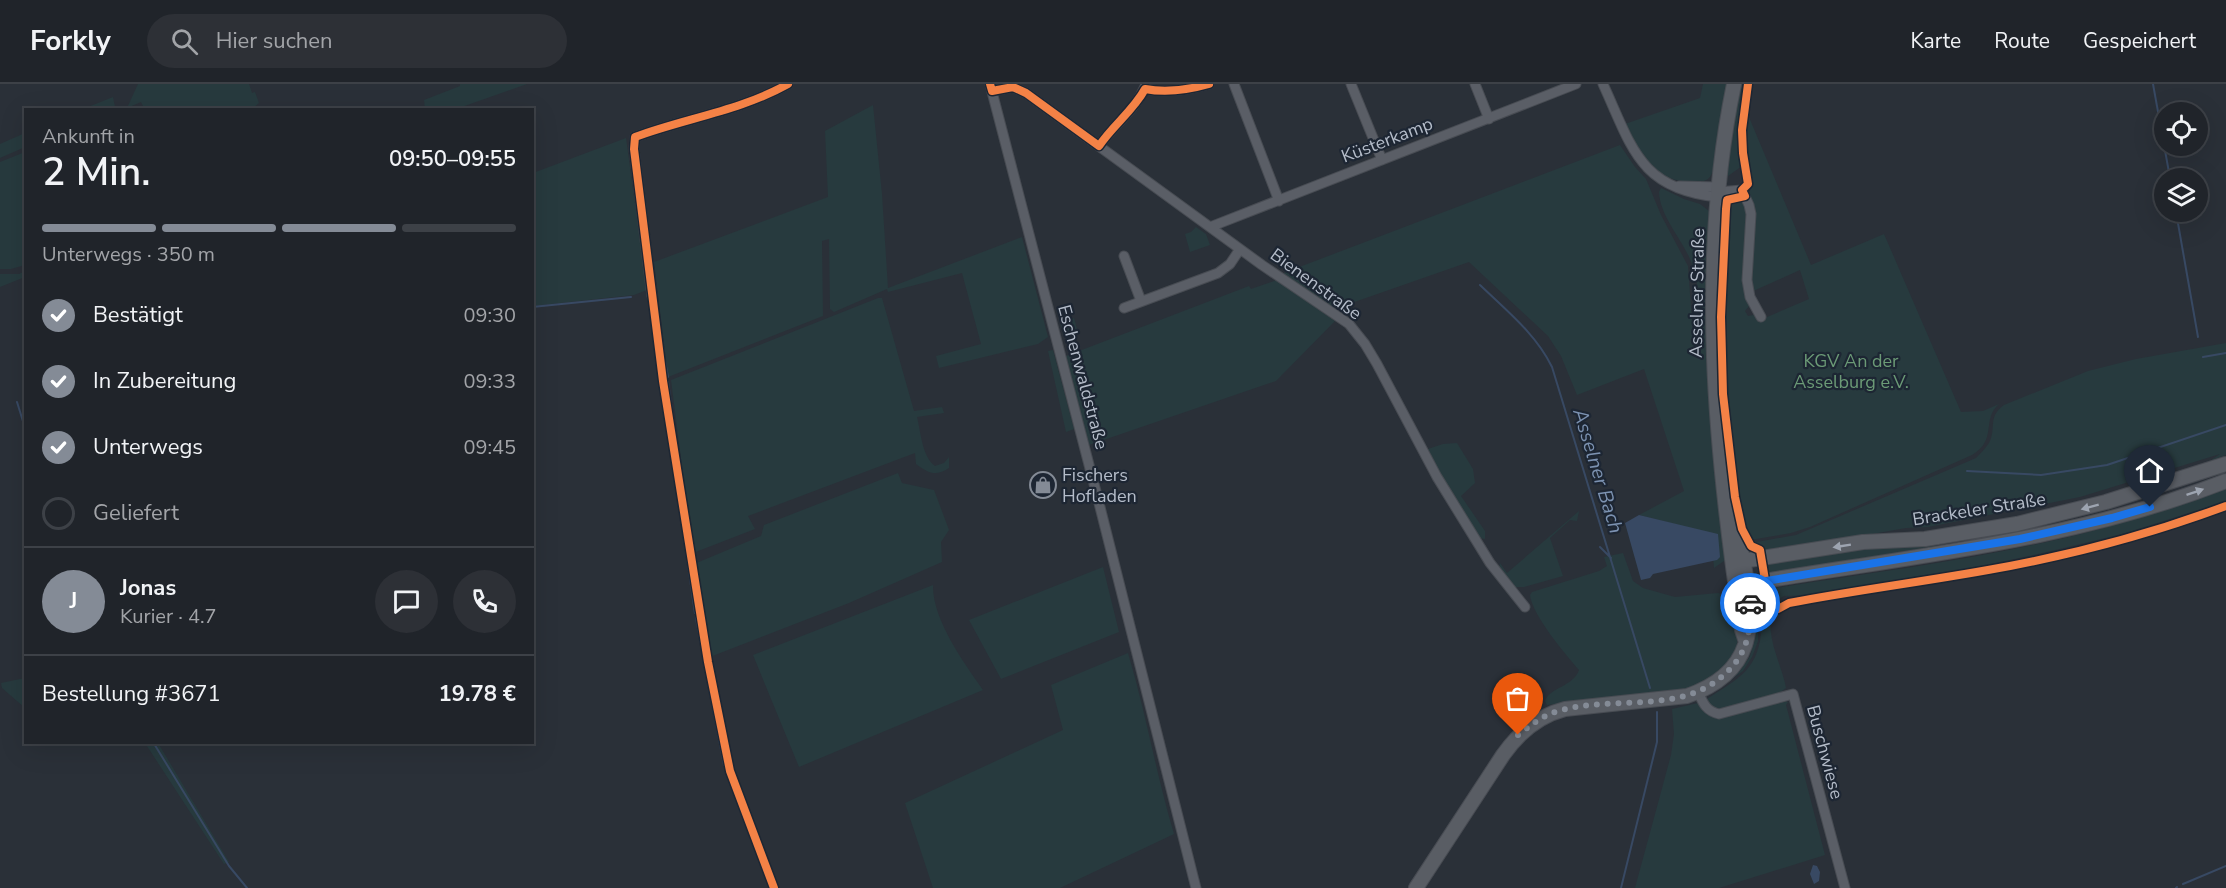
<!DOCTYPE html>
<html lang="de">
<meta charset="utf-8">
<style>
body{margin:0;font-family:"Nunito Sans",sans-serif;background:#2d3036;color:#f1f3f6;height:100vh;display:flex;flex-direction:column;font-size:22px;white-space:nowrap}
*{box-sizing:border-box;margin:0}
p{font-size:20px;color:#a2a4a8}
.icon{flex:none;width:33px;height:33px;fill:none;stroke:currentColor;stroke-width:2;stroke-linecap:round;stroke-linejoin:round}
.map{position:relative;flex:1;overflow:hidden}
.panel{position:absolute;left:24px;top:24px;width:510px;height:636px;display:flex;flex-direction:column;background:#20242a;border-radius:0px;box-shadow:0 6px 24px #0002,0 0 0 2px #3d4147}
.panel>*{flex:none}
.tools{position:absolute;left:2154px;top:18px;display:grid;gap:12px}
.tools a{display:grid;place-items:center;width:54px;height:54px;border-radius:50%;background:#20242a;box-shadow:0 6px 24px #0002,0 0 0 2px #3d4147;font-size:30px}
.pin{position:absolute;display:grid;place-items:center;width:51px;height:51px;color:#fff;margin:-62px -26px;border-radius:50% 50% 50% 0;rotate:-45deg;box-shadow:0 0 6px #0007}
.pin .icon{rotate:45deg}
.courier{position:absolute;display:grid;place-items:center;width:60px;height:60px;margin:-30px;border:4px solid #1a73e8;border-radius:50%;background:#fff;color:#222;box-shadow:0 2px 8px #0007}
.overview em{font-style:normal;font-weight:600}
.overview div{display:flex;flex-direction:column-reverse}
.overview{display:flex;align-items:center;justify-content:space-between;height:102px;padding:0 18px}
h1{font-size:39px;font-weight:600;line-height:45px}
.bar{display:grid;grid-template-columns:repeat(4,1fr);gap:9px 6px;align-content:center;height:72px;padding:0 18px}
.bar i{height:8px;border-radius:4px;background:#3d4147}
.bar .current{background:#848b96}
.bar p{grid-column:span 4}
.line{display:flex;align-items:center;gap:15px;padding:0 18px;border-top:2px solid #3d4147}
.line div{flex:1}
.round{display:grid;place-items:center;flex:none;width:63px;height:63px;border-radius:32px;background:#2d3036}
ol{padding:0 18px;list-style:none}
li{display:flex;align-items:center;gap:18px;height:66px}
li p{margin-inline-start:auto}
li .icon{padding:6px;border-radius:50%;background:#848b96;color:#fff;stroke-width:4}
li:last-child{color:#a2a4a8}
li i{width:33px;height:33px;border:3px solid #3d4147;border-radius:50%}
header{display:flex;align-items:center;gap:36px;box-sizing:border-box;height:84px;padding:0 30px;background:#20242a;border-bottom:2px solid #3d4147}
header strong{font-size:28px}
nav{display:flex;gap:33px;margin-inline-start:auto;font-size:21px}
.search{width:420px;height:54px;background:#2d3036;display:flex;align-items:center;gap:15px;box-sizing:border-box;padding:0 21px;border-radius:33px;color:#a2a4a8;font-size:22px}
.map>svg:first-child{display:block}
.green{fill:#273a3e}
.water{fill:#384963}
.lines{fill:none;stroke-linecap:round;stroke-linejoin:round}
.stream{stroke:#384963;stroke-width:2}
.street-casing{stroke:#484c53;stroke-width:11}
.secondary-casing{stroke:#484c53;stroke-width:16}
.street{stroke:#5a5e66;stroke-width:9}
.secondary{stroke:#595d64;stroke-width:14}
.cycleway-casing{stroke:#1d2633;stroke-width:11}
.cycleway{stroke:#f48246;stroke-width:8}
.oneway{fill:#9da4b0}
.done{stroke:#848b96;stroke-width:6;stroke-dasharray:0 10.8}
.route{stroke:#1a73e8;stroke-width:8}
.labels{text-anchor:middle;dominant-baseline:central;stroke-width:4.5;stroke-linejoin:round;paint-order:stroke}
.street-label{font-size:18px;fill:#b4bcc9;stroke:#1d2633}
.park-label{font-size:18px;fill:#6b9a76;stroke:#1d2633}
.poi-label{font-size:18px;fill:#b4bcc9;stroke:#1d2633;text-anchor:start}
.water-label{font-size:20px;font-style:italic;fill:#7c92b1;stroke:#1d2633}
</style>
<header>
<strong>Forkly</strong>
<div class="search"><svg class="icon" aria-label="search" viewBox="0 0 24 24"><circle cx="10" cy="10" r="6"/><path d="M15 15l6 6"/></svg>Hier suchen</div>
<nav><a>Karte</a><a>Route</a><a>Gespeichert</a></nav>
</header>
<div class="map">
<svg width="2226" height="804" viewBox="0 0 2226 804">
<rect width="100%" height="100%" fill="#2a3038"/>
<path class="green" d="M138,0H249L252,9L255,8L259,19L252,25L145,26L141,18L127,24Z
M460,0H527L456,25H425L424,16L460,2Z
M1703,0H1728L1713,87C1710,96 1704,98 1695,98C1655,99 1641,72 1625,40L1700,14Z
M1738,0H1745L1740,40L1742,82L1728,92L1726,87Z
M113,13L115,23L109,25H83Z
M873,21L882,110L888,204L1022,153L1048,253L1038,260L939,284L936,272L981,260L962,189L888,208L887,205L834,228L830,225L829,155L822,157L823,232L668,293L654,178L828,113L825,47Z
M1746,26L1811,181L1884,150L1961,328L1983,327L1999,320C1981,335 1998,356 1972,371L1810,443L1791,449L1750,456C1737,436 1736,407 1733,384C1727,338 1723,292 1722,246C1722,206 1725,166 1728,126L1731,117L1743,114L1748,123L1750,221L1745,227L1748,232L1754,231L1758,237L1809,215L1800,186L1751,208L1749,111L1752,98L1745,59Z
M25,49V63L0,74V60Z
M626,54L647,206L634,211L533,222V89Z
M1620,61L1635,83L1646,95L1661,131L1688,182L1694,265L1699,263C1699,235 1702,203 1690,175C1681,154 1660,132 1659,108L1661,104L1684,115L1700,120L1709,127L1707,196L1709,269L1726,473L1724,477L1714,484L1711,449L1639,431L1684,407L1644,285L1577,311L1561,272L1548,252L1469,178L1343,222L1335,226L1281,190Z
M25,68V181L11,185H0V78Z
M1723,127H1725L1719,240L1725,342L1739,437L1746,457L1758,468L1745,461L1733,423L1726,369L1717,248Z
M1196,143L1206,150L1210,161L1190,168L1185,150L1191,148Z
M25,187V193L0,203V190H19Z
M1277,196L1335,237L1276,297L1089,361L1066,272L1249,202L1251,205Z
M878,214H882L914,327L942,323L944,329L917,333C921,349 922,372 935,382L944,379L949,373V384C936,393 928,389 916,380L915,369L748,432L755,445L693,469L671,296Z
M1064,232L1069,236L1074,234L1077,245L1063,250L1059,233Z
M2226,259V371L2210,377L2220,370L2080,413L1928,443L1906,444L1764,469L1763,465L1751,459L1796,451L1976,374C1980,370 1985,365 1989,359C1997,344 1987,333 2004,321L2088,287L2136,275Z
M1053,266L1074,345L1066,348L1048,267Z
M1457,359L1473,385L1475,399L1461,412L1485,447V455L1479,454L1452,412L1428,365L1443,360Z
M898,389L902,399L934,406L949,446L941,458L942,478L849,519L710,573L694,480L761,452L764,441Z
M2226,404V417L2126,449L2051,467L1983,482L1814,511L1784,512L1775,518L1770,507L1776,504C1868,489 1960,478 2051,457C2111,444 2168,424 2226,404Z
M1579,427L1577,437L1570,436L1550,454L1563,492L1524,503H1514L1499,485L1500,479L1507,489Z
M1934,459L1935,462L1767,490L1765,479L1861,464Z
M1623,469L1633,497L1643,504L1675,513L1718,509L1727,512L1734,520L1738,554L1736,564L1728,579L1719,591L1696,605L1547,621L1545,617C1550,603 1573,603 1579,586C1566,571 1532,531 1530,511L1532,508L1599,487L1607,482L1604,473Z
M1103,483L1119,548L1001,595L969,536Z
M933,501C932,535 964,579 983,606L799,683L753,571Z
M1764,503L1759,518L1758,557L1752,573L1743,587L1709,611L1739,588L1750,572L1756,551V514Z
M1767,510L1775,525C1762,548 1782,580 1786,604L1778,610L1717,626L1708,619L1707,615C1734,597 1757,588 1761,550C1762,537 1757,520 1767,510Z
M1128,569C1146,629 1156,690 1174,750L1060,804H933L905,719L1063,646L1051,601Z
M25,594H26L25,624L2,604L1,599Z
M1784,617L1788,618L1786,621L1825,771L1719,804H1635L1671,671L1674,650L1672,625L1698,619L1709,631L1720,633Z
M145,659H158L229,778L224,780Z"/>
<path class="water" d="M1639,431L1718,450L1720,473L1717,476L1653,490L1650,494L1641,496L1625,439Z
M1813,781L1817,782L1820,788L1819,797L1814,800L1810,790Z"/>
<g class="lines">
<path class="stream" d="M2153,0L2170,94
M2176,128L2198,253
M1480,201C1506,226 1536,250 1552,283L1650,604
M656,219L664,269
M532,223L631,213
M2203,273L2226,269
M665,277L668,293
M668,298L674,341
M17,318L26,347
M669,349L695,529
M1967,387L2041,391L2107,381L2226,341
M1600,463L1611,474
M696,534L703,570
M704,578L724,681
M153,658L229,782L247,804
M727,688L746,739
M748,744L768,798
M2183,800L2226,782
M1621,804L1657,658V628
M2176,804L2177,803"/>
<defs>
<path id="street" d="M990,0L1100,423L1196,804
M1234,0L1279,117
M1351,0L1382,76
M1475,0L1489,35
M1603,0C1632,63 1639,105 1718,113
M1145,5C1166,9 1188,6 1209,0
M992,7L1013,3L1026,9L1262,181L1349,240L1365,260L1377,280L1437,393L1490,479L1525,523
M1099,62C1114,40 1137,25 1146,0
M1679,102L1719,103
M1718,108L1742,106L1749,121L1751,130L1747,196L1750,213L1761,233
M1210,143L1576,0
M1124,172L1141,217
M652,212L634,65L635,53C686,34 740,27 788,0
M1124,224L1218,189L1230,180L1240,165
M1698,608C1703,619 1706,627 1719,630L1793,610L1845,804"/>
<path id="secondary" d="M1734,0C1697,179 1715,367 1742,546L1746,558
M1736,478L1863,458L1925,455L2017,440L2106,418L2226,380
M1739,501C1903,473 2071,458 2226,397
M1416,804L1503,671C1519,648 1538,632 1565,625L1687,612C1754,589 1756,542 1744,481C1740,460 1736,439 1726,419"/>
</defs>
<use href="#street" class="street-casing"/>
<use href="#secondary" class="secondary-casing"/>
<use href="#street" class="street"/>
<use href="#secondary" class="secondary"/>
<defs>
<path id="cycleway" d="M990,0L992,7L1013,3L1026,9L1099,62C1113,41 1133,27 1145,5C1166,9 1188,6 1209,0
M1748,0L1742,46L1743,69L1748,100L1742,106L1745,112L1727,116L1726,125L1721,233L1723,310L1735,413L1742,445L1751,462L1760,466L1766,502L1778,525L1789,519C1862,505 1937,496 2010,482C2083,468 2156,448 2226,422
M774,804L730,687L708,578L663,297L634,65L635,53C686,34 740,27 788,0"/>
</defs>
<use href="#cycleway" class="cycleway-casing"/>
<use href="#cycleway" class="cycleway"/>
</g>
<defs><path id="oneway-solid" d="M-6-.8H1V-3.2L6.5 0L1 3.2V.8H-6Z" transform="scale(1.5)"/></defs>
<g class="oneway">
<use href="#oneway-solid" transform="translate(2195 408) rotate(-19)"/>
<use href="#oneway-solid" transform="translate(2090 423) rotate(165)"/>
<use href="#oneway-solid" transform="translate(1842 462) rotate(171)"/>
</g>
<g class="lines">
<path class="done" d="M1518,651C1531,641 1542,632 1558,627C1614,610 1684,633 1729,586C1748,567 1751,545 1750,519"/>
<path class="route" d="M1750,519L1748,500L2020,455L2112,434L2150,423"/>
</g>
<defs>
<symbol id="shop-ring" viewBox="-11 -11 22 22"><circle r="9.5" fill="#1d2633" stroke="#848b96" stroke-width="1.5"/><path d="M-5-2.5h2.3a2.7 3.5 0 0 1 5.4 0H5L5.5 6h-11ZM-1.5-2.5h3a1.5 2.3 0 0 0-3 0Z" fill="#848b96"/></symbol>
</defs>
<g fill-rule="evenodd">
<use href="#shop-ring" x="1028" y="386" width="30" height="30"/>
</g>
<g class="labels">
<g class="street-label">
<text transform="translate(1387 56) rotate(-21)">Küsterkamp</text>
<text transform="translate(1316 200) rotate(36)">Bienenstraße</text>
<text transform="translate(1697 209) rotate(-89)">Asselner Straße</text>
<text transform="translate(1083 293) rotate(75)">Eschenwaldstraße</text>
<text transform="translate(1979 425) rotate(-9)">Brackeler Straße</text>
<text transform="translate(1825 668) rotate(75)">Buschwiese</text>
</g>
<g class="park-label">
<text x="1851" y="277">KGV An der<tspan x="1851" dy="21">Asselburg e.V.</tspan></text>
</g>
<g class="poi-label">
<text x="1062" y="391">Fischers<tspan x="1062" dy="21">Hofladen</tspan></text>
</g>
<g class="water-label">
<text transform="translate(1598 387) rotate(73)">Asselner Bach</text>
</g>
</g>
</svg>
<div class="tools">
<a><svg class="icon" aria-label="locate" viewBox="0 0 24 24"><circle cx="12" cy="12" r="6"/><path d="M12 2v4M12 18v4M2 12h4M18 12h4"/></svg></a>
<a><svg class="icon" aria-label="layers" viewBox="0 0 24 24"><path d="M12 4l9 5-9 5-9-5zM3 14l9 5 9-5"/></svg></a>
</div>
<div class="pin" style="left:1518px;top:651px;background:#ea580c"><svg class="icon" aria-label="bag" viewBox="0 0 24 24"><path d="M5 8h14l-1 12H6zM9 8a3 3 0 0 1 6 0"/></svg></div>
<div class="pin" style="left:2150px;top:423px;background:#1f2937"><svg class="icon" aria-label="home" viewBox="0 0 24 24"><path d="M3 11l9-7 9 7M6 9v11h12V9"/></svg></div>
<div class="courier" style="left:1750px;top:519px"><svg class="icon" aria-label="car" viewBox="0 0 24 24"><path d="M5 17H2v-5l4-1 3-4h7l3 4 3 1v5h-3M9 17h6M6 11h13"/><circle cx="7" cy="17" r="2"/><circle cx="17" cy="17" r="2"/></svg></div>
<section class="panel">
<div class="overview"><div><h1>2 Min.</h1><p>Ankunft in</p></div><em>09:50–09:55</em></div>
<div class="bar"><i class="current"></i><i class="current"></i><i class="current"></i><i></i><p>Unterwegs · 350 m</p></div>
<ol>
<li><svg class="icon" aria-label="check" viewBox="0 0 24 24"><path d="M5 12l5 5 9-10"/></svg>Bestätigt<p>09:30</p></li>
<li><svg class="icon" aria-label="check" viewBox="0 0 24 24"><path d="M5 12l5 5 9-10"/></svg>In Zubereitung<p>09:33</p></li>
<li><svg class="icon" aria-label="check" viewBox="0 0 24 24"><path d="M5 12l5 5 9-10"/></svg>Unterwegs<p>09:45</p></li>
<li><i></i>Geliefert</li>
</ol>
<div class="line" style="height:108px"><b class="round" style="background:#848b96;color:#fff">J</b><div><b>Jonas</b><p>Kurier · 4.7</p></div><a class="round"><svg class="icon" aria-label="chat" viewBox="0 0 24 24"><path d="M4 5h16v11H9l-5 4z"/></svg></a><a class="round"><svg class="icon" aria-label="phone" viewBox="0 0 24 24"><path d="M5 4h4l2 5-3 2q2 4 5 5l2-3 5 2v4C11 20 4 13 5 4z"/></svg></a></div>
<div class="line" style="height:78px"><div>Bestellung #3671</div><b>19.78 €</b></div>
</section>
</div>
